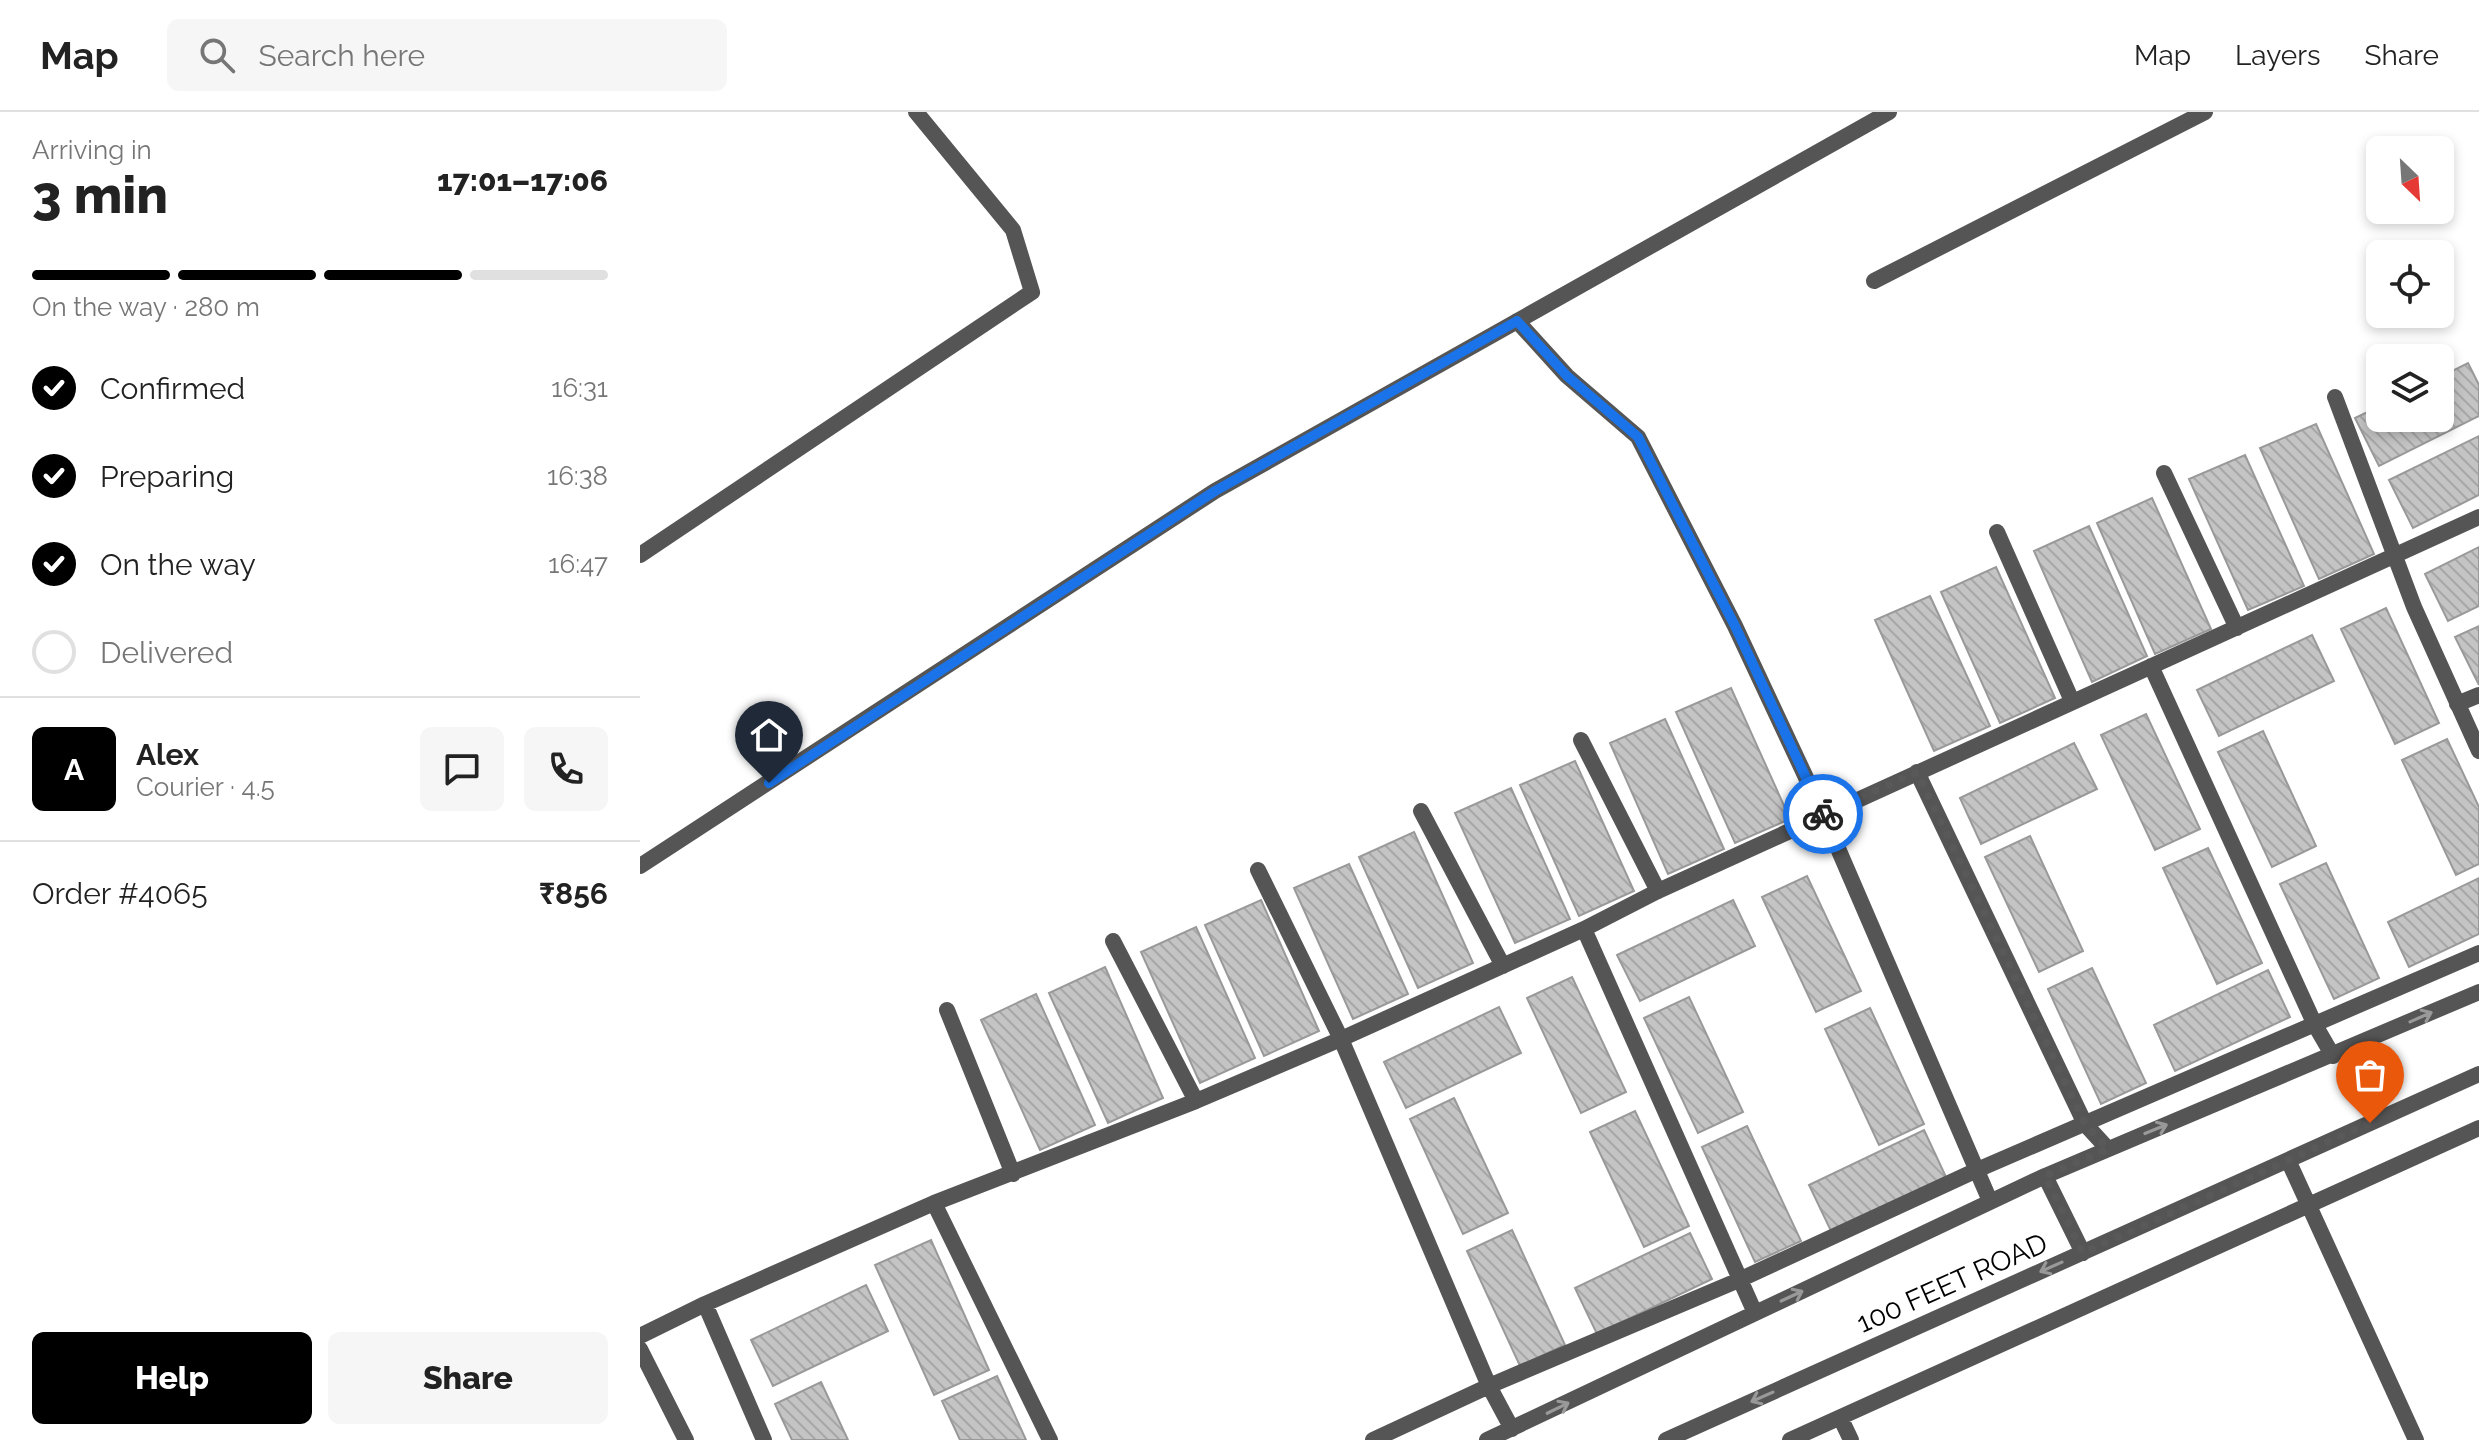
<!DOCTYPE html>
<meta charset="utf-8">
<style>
body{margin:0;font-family:Raleway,sans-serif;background:#f6f6f6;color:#222;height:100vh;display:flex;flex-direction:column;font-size:30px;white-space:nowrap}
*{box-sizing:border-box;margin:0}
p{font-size:26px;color:#767676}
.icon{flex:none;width:44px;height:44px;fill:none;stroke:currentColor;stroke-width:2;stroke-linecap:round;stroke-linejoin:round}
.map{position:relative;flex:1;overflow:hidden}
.details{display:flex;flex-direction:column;background:#fff;width:640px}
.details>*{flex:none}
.needle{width:52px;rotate:155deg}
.fabs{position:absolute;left:1726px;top:24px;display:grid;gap:16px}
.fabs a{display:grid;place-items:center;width:88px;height:88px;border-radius:12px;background:#fff;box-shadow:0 4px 12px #0003;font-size:40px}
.pin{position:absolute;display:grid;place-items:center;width:68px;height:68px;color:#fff;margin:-82px -34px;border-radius:50% 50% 50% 0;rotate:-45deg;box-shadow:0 0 8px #0007}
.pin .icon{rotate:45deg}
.courier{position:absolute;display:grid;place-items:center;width:80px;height:80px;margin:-40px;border:6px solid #1a73e8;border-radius:50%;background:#fff;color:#222;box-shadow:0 2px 10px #0007}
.head em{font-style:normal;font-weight:800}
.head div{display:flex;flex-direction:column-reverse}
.head{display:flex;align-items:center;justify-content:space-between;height:136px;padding:0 32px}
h1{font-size:52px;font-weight:800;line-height:60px}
.bar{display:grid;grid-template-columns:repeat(4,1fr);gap:12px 8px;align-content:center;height:96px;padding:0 32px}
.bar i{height:10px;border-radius:6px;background:#e0e0e0}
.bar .selected{background:#000}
.bar p{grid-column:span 4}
.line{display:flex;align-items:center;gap:20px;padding:0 32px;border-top:2px solid #e0e0e0}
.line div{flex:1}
.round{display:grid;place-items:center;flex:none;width:84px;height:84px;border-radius:12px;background:#f6f6f6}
ol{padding:0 32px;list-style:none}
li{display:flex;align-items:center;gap:24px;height:88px}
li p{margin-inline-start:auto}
li .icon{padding:8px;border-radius:50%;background:#000;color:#fff;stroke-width:4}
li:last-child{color:#767676}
li i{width:44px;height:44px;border:4px solid #e0e0e0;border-radius:50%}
.button{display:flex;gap:16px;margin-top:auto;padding:16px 32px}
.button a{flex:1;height:92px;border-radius:12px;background:#000;color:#fff;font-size:32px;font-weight:800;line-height:92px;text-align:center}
.button a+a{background:#f6f6f6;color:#222}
header{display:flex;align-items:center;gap:48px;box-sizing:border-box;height:112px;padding:0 40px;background:#fff;border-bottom:2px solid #e0e0e0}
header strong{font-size:38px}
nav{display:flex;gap:44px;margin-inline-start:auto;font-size:28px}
.search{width:560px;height:72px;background:#f6f6f6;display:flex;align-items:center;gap:20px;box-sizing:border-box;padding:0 28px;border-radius:12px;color:#767676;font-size:30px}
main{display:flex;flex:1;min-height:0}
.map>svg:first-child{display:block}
.building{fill:url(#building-back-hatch);stroke:#999;stroke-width:2}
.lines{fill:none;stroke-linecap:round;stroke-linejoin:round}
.minor{stroke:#555;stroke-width:16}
.oneway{stroke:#999}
.done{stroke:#595959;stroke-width:8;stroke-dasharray:0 14.4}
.route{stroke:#1a73e8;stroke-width:10}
.labels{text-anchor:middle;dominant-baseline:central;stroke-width:6;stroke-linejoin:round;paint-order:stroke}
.street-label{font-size:28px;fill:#000;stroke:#fff}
</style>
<header>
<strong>Map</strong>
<div class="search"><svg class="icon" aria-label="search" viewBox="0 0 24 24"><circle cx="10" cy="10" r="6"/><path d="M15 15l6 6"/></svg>Search here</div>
<nav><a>Map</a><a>Layers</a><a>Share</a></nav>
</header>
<main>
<section class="details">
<div class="head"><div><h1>3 min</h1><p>Arriving in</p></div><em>17:01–17:06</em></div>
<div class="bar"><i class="selected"></i><i class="selected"></i><i class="selected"></i><i></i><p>On the way · 280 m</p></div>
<ol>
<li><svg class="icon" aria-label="check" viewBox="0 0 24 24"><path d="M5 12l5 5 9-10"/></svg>Confirmed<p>16:31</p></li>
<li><svg class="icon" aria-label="check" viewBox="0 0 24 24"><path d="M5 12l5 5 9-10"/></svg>Preparing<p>16:38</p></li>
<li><svg class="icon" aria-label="check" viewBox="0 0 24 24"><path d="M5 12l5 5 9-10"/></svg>On the way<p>16:47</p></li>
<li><i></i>Delivered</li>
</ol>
<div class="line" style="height:144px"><b class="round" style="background:#000;color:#fff">A</b><div><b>Alex</b><p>Courier · 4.5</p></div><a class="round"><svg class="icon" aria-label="chat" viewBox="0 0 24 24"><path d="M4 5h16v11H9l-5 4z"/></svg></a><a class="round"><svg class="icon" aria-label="phone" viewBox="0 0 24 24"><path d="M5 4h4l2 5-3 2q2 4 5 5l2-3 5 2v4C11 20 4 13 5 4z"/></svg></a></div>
<div class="line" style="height:104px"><div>Order #4065</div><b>₹856</b></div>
<div class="button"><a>Help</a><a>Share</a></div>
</section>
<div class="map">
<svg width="1839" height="1328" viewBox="0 0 1839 1328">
<defs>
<pattern id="building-back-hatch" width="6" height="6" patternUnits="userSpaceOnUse" patternTransform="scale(2)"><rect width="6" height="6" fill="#c4c4c4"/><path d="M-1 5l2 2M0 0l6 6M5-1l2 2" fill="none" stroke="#a7a7a7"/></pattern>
</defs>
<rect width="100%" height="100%" fill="#fff"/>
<path class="building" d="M1828,251L1839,273V304L1739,354L1715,306L1740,294V306H1800V265Z
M1676,312L1734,442L1679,467L1620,336Z
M1839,324V383L1773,416L1749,368Z
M1605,343L1664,474L1608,498L1549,367Z
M1512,386L1571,517L1515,542L1457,411Z
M1449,414L1507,544L1452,570L1394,439Z
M1839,435V494L1808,509L1785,462Z
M1356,455L1415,586L1360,611L1301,480Z
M1290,484L1350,614L1294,639L1235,508Z
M1746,496L1799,611L1755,632L1701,517Z
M1839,514V573L1815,525Z
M1672,523L1694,569L1579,624L1557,578Z
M1091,576L1150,707L1095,731L1036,600Z
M1506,602L1560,717L1515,738L1461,623Z
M1025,607L1084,737L1028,762L970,631Z
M1623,619L1676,734L1632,755L1578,640Z
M1807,627L1839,695V752L1816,763L1762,648Z
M1434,631L1457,677L1341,732L1320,686Z
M935,649L994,779L939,804L880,673Z
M871,676L930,807L875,831L815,701Z
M774,720L833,851L778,876L719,745Z
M1390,724L1443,839L1399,860L1345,745Z
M1568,736L1622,851L1577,872L1523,756Z
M1686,751L1739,866L1694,887L1640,772Z
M709,752L768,882L713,907L654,776Z
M1167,764L1221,879L1176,900L1122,785Z
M1839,766V822L1769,855L1748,810Z
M621,788L679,919L624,944L565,813Z
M1093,788L1115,834L1000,889L977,843Z
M556,815L615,946L560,971L501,840Z
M465,855L523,986L468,1011L409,881Z
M1452,856L1506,971L1461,992L1408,877Z
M1628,858L1650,905L1535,959L1514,913Z
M932,865L986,980L941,1001L887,886Z
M396,882L455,1013L400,1038L341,908Z
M1049,885L1103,1000L1058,1021L1004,906Z
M859,895L881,941L766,996L744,950Z
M1230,896L1284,1012L1239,1033L1185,917Z
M814,986L868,1101L823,1122L770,1007Z
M995,999L1049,1114L1004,1135L950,1020Z
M1107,1014L1161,1129L1115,1150L1062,1035Z
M1284,1018L1306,1065L1191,1119L1169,1073Z
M872,1118L925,1233L880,1254L827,1139Z
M1050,1121L1072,1167L957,1222L935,1176Z
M291,1128L349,1258L294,1283L235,1153Z
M226,1173L248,1219L133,1274L111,1228Z
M357,1264L386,1328H320L302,1289Z
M181,1270L208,1328H152L135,1292Z"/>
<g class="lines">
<path class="minor" d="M1234,169L1565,0
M877,209L927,264L998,325L1095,514L1184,704L1350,1089
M1695,285L1774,495L1839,639
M1524,361L1597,516
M1357,420L1432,589
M0,443L392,180L373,118L276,0
M1511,554L1675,913L1693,944
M1817,592L1839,583
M941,628L1018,779
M1277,660L1445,1012L1468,1037
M781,699L863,854
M0,754L575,379L1249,0
M618,758L701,927L849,1274L872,1317
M944,817L1115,1201
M473,829L556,989
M307,898L373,1062
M1648,1048L1776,1328
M1405,1064L1443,1141
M294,1091L410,1328
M65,1192L124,1328
M0,1224L65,1192L294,1091L556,989L701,927L944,817L1018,779L1839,405
M0,1237L46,1328
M1201,1307L1211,1328
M733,1328L849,1274L1099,1168L1337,1058L1839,841
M847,1328L1405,1064L1839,880
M1026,1328L1839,962
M1150,1328L1839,1016"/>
</g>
<defs><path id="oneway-shaft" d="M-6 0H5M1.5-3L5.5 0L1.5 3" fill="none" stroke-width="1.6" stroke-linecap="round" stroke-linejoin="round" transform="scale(2)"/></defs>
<g class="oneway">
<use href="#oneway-shaft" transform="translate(1781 905) rotate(-24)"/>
<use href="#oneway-shaft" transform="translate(1516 1017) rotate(-22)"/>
<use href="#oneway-shaft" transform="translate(1411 1155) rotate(156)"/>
<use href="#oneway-shaft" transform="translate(1152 1184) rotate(-25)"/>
<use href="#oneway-shaft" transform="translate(1122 1285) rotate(156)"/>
<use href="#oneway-shaft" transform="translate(918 1296) rotate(-26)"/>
</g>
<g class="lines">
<path class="done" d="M1183,702L1277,660L1445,1012L1468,1037L1405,1064L1443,1141L1730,1011"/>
<path class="route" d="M129,671L575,379L877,209L927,264L998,325L1095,514L1183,702"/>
</g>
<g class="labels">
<g class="street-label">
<text transform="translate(1312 1171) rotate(-24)">100 FEET ROAD</text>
</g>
</g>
</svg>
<div class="fabs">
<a><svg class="needle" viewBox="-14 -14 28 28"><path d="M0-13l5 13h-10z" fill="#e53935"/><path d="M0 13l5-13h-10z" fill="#767676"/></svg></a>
<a><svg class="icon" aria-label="locate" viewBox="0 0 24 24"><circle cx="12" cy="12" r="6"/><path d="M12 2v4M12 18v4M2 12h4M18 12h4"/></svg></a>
<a><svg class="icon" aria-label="layers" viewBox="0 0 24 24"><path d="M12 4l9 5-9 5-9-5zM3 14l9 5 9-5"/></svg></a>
</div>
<div class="pin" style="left:1730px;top:1011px;background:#ea580c"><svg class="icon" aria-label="bag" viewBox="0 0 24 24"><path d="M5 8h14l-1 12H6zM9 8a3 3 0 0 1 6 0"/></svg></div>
<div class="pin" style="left:129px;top:671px;background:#1f2937"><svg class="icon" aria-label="home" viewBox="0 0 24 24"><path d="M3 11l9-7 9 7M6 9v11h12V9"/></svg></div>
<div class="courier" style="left:1183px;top:702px"><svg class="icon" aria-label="bike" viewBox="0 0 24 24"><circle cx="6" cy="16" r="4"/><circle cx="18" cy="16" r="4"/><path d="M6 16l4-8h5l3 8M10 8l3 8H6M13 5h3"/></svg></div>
</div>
</main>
